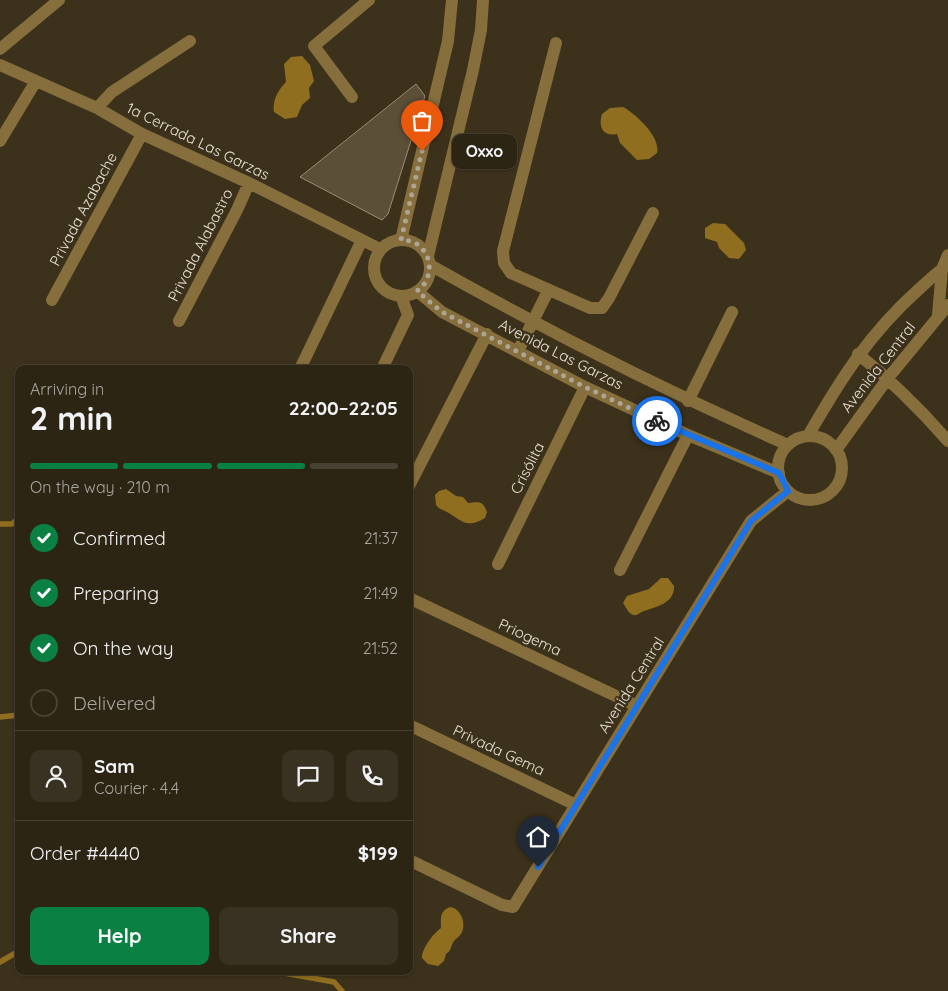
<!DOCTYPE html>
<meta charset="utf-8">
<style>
body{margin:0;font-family:Quicksand,sans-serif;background:#393122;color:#f1f3f6;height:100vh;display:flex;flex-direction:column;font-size:19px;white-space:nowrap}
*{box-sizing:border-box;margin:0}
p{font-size:16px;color:#a7a5a0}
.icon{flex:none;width:28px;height:28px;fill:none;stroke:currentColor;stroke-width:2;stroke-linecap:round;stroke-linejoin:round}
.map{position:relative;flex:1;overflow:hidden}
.side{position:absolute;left:15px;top:365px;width:398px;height:610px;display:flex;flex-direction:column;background:#2d2514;border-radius:10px;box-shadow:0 1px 4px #0004,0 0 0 1px #484234}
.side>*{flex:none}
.pin{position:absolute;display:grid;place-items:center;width:42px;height:42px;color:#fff;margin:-51px -21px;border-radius:50% 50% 50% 0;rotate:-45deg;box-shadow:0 0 5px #0007}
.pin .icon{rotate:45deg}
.courier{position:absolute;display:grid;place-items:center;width:50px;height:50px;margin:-25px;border:4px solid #1a73e8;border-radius:50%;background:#fff;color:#222;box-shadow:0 1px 6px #0007}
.bubble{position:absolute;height:35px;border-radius:10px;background:#2d2514;box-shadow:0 1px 4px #0004,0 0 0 1px #484234;font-size:16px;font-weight:800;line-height:35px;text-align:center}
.summary em{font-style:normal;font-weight:800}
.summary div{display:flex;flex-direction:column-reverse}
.summary{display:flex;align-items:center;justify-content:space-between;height:85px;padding:0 15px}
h1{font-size:32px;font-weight:800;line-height:38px}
.bar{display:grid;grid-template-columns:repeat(4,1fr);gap:8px 5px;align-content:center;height:60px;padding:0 15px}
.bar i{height:6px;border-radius:4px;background:#484234}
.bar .current{background:#0b8043}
.bar p{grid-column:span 4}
.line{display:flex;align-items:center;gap:12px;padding:0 15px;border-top:1px solid #484234}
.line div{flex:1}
.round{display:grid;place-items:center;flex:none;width:52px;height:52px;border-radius:10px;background:#393122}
ol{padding:0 15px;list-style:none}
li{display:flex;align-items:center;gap:15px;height:55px}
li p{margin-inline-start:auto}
li .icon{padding:5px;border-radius:50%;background:#0b8043;color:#fff;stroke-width:4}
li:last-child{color:#a7a5a0}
li i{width:28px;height:28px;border:2px solid #484234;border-radius:50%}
.primary-button{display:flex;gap:10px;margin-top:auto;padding:10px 15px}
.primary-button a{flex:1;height:58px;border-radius:10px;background:#0b8043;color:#fff;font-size:20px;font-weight:800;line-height:58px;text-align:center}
.primary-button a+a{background:#393122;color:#f1f3f6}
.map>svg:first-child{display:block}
.water{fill:#906e1f}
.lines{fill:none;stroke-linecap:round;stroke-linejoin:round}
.stream{stroke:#906e1f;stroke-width:5.5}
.building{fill:#5b4f38;stroke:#9a8d75}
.minor{stroke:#866e3d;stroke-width:12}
.done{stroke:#ada595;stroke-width:5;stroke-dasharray:0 9}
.route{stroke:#1a73e8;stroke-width:6}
.labels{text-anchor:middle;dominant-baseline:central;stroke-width:5;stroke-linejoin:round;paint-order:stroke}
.street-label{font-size:15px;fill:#eae3d6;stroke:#3c311b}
</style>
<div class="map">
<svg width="948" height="991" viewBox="0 0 948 991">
<rect width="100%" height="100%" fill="#3c311b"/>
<path class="water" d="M302,56L310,65L314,81L309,88L310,98L302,105L297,117L285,119L274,112C272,101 278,90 286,82L284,64L291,57Z
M623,107C636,114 661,137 657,153L649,159L637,160L620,143L617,134C603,137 598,127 602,114L610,108Z
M713,223L725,224L744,243L746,250L739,259L729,258L719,248L717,242L705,238V228Z
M446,489L456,496L463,497L468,503C478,502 483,500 487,512L485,518C465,530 461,519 445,511C441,509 439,509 436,505L435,495L439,491Z
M661,578H668L674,586C675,603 656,607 644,611C640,612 638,616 633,615C628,613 626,607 623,603L627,596L649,589Z
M450,907C461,908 466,923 462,932C460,937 456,938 454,941C450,947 452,950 446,954L444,961L438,966L428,964L422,958C422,948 433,934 441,928C441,919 439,911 450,907Z"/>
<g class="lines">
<path class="stream" d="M0,524H12L19,518
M0,717L19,715
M0,962L19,951
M273,971L334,982L342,991"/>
</g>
<path class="building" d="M416,84L425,96L388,214L382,220L300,177Z"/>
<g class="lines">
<path class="minor" d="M556,43L503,251L504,263L511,273L590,308H602L609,298L653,213
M0,49L59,0
M0,65L97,108L142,134L249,183L380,249
M352,97L314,46L369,0
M97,108L112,92L190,41
M0,141L36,81
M374 268a28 28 0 1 1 56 0a28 28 0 1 1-56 0Z
M401,240L448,41L452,0
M428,256L473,70L481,30L483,0
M430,265C547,331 666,391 788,445
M417,291L442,312L585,387L688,435L779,473
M52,300L142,134
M938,315L942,269L948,255
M179,321L237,210L249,183
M518,351L548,291
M858,354C892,381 920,409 948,441
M300,369L362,240
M382,369L408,315L401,296
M688,401L732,312
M808,436C840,380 869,334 918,290C928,281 937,272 948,265
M778 468a32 32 0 1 1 64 0a32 32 0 1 1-64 0Z
M836,450L888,378L948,305
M409,486L487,334
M498,564L585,387
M620,570L688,435
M409,598L637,706
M409,725L576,805
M409,860L502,905L513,907L751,521L788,491"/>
</g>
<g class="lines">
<path class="done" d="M422,151L401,240C430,239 439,276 417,291L442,312L585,387L657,421"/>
<path class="route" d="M538,867L751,521L788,491L779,473L657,421"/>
</g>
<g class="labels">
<g class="street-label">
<text transform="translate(198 141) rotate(26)">1a Cerrada Las Garzas</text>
<text transform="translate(83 209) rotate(-62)">Privada Azabache</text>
<text transform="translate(200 245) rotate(-63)">Privada Alabastro</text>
<text transform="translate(561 354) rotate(27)">Avenida Las Garzas</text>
<text transform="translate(878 367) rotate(-52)">Avenida Central</text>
<text transform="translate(527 468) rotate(-63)">Crisólita</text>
<text transform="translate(530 637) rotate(25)">Priogema</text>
<text transform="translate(631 685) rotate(-58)">Avenida Central</text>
<text transform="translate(499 750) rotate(25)">Privada Gema</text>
</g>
</g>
</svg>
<div class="pin" style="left:422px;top:151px;background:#ea580c"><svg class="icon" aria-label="bag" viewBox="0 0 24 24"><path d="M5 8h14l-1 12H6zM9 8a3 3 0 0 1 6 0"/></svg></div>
<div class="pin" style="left:538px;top:867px;background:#1f2937"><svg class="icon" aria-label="home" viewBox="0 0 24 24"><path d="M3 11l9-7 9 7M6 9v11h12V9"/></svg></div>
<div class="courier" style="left:657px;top:421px"><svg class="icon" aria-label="bike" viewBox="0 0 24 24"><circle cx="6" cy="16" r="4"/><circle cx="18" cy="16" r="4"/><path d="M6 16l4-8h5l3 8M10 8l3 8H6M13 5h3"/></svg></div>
<div class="bubble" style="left:452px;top:134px;width:65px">Oxxo</div>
<section class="side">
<div class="summary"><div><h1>2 min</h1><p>Arriving in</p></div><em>22:00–22:05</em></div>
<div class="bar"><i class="current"></i><i class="current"></i><i class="current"></i><i></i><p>On the way · 210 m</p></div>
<ol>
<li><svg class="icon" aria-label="check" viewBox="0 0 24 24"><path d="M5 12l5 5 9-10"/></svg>Confirmed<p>21:37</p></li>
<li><svg class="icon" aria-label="check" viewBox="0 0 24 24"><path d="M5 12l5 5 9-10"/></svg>Preparing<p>21:49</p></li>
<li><svg class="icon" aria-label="check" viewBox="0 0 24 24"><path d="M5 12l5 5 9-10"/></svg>On the way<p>21:52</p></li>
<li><i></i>Delivered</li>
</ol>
<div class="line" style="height:90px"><a class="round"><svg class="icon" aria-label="person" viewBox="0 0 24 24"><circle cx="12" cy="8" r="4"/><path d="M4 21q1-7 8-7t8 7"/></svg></a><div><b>Sam</b><p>Courier · 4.4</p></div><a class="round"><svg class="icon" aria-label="chat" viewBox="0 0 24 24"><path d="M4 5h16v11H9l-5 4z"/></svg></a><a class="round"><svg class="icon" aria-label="phone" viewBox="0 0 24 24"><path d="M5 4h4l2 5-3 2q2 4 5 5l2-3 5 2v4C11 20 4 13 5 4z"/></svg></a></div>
<div class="line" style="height:65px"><div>Order #4440</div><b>$199</b></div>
<div class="primary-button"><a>Help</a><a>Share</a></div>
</section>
</div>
